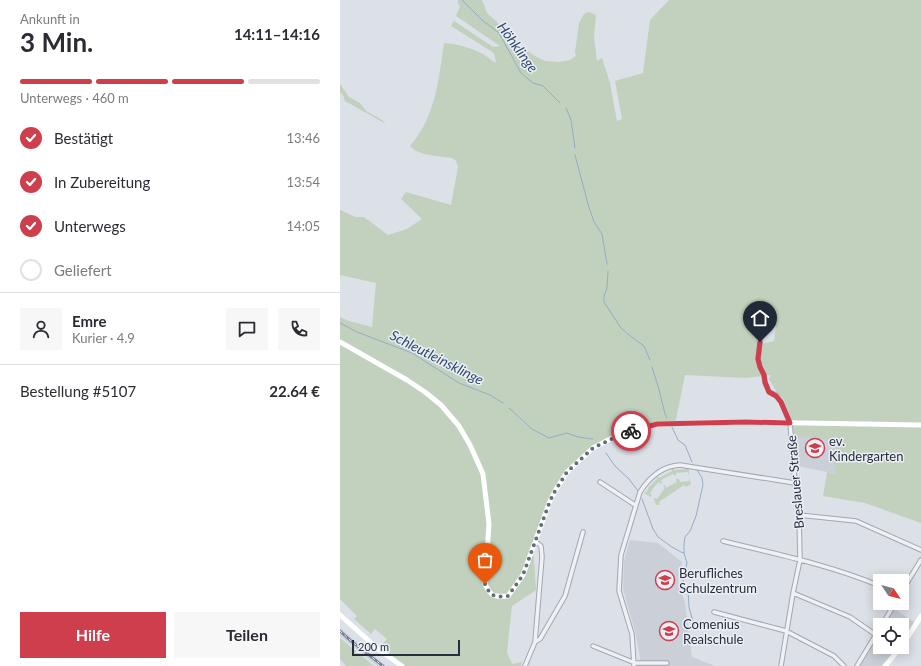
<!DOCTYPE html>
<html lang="de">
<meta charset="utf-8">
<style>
body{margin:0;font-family:Lato,sans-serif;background:#f7f7f7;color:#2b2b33;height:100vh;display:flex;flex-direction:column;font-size:15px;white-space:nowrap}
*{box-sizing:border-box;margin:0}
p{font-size:13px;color:#7c7c81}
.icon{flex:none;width:22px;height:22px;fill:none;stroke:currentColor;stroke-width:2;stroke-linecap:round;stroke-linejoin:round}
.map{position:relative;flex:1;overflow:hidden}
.details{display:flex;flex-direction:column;background:#fff;width:340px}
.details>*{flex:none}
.needle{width:26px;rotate:125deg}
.tools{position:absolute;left:533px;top:574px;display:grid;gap:8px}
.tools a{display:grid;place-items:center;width:36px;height:36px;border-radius:0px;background:#fff;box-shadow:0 2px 10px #0003;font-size:20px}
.scale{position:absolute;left:12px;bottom:10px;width:108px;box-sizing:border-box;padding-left:4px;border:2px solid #262d3d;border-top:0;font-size:11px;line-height:14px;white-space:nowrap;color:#262d3d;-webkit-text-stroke:3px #ebeff4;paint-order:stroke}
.pin{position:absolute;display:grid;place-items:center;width:34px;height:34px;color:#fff;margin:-41px -17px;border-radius:50% 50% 50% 0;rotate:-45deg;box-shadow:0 0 4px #0007}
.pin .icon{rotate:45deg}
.courier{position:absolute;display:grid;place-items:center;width:40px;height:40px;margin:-20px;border:3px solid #cf3e4c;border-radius:50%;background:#fff;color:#222;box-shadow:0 1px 5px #0007}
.headline em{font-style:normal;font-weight:700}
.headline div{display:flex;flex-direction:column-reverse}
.headline{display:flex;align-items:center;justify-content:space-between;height:68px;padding:0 20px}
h1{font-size:26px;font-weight:700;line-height:30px}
.bar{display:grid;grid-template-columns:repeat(4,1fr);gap:6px 4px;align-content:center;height:48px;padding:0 20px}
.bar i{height:5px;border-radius:3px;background:#e1e1e2}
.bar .active{background:#cf3e4c}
.bar p{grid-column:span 4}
.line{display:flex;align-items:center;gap:10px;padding:0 20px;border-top:1px solid #e1e1e2}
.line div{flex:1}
.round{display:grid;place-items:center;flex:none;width:42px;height:42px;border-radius:0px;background:#f7f7f7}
ol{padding:0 20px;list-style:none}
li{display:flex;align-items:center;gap:12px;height:44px}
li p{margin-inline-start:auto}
li .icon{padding:4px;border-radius:50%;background:#cf3e4c;color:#fff;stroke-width:4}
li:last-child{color:#7c7c81}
li i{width:22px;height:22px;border:2px solid #e1e1e2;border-radius:50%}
.cta{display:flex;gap:8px;margin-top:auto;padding:8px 20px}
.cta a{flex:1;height:46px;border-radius:0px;background:#cf3e4c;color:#fff;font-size:16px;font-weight:700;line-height:46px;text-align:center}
.cta a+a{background:#f7f7f7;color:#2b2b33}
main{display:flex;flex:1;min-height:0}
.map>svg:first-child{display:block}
.built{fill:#cacfd8}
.green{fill:#c1d1bd;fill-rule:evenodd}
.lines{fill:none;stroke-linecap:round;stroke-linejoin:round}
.stream{stroke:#96acc7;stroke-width:1}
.street-casing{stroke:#a2a7b1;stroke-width:5.5}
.street{stroke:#eff1f5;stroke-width:3.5}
.secondary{stroke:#fff;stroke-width:5}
.rail-casing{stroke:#767e90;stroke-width:2.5}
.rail{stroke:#ebeff4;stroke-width:1;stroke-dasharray:3;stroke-linecap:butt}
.done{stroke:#666c78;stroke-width:4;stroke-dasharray:0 7.2}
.route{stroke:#cf3e4c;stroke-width:5}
.labels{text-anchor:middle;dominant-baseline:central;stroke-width:3;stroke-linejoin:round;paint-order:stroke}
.poi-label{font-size:13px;fill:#262d3d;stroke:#ebeff4;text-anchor:start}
.street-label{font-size:13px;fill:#262d3d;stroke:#ebeff4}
.water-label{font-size:14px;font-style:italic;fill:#304971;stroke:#ebeff4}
</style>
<main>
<section class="details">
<div class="headline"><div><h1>3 Min.</h1><p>Ankunft in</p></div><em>14:11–14:16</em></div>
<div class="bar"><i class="active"></i><i class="active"></i><i class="active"></i><i></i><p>Unterwegs · 460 m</p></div>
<ol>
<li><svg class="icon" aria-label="check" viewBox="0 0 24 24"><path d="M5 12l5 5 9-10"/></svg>Bestätigt<p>13:46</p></li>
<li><svg class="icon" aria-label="check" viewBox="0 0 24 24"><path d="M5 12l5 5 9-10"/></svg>In Zubereitung<p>13:54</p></li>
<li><svg class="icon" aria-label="check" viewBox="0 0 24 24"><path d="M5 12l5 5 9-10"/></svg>Unterwegs<p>14:05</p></li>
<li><i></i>Geliefert</li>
</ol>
<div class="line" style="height:72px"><a class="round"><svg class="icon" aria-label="person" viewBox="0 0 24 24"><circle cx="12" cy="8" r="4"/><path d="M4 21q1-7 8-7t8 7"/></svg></a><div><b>Emre</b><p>Kurier · 4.9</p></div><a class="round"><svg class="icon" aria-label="chat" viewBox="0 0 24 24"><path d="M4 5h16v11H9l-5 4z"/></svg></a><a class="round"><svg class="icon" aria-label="phone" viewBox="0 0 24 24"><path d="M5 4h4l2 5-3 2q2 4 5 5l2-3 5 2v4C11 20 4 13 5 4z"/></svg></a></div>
<div class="line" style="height:52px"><div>Bestellung #5107</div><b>22.64 €</b></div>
<div class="cta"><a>Hilfe</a><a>Teilen</a></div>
</section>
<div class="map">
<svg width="581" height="666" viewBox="0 0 581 666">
<rect width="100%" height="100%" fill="#dce0e7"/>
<path class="built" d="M453,436L497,439L494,462L497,474L458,466Z
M290,540L318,543L342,562L338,582L345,603L352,657L375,666H299L300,657L295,631L283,589L284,561Z
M554,609L574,622L562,641V625H544Z
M0,628L21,646L46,666H38L10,644L0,635Z
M540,632V647H558L542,666H520Z"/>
<path class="green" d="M118,0H142L147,13L159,24L170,39L195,56L205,61L219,62L230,60L236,56L235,52L239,23L244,14L249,12L256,15L254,38L257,61L262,58L270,83L277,121L282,119L275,81L303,73L310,20L329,0H581V523L525,503L483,496L487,472L496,474L494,462L497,440L453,436L451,418L443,398L439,396L429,379L431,375L406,378L345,375L335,424H317L283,433L253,448L227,472L215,491L193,546L196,590L172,606L167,652L172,664L182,662L181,666H62L38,649L47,639L35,629L31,634L14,619L17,616L0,599V317L9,321L32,327L36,283L0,275V210L16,217H24L48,235L67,229L82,219L61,199L66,192L111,205L118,167L116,161L112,158C100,156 78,156 70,146C95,118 99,79 104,43C118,44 134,48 146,56C149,58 152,61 156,63L154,53L111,26L114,21L153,47L160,46L116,16L120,6L118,4ZM419,322L436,326L434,341L421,344L417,342L416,330Z
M0,84L9,97L20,103L26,111L42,120L46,124L5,101L3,95L0,92Z
M347,467L349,468V474H348V472L336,473V475L334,476L333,474L321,480L322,483L321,484L319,482L313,488L310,494L312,495L311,497L304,493V492L306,493L309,487L317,479L316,476H317L319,478L332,471V468H333L335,470L346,469Z
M349,478L351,484L346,487L344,485L319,502L320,504L319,505H316L314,499V498L317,499L325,488L323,486L325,485L326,488L337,482L336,479H339L340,482L349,481Z
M0,638L34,666H6L0,659Z"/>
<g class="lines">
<path class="stream" d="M122,0L142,20L159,33L181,73L193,83L203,86L220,103
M226,108L231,120L235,148
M235,155L248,204L254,222L262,234L267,264
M268,271L267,288L264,296V302L281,328L289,335L304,346L310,360
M0,323L17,332L72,353L119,383L150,395L163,403
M312,367L318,386L325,414L327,418
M169,408L192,429L209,438L227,433L238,437L253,439
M332,427L338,440L345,445L352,462
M266,453L275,466L289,479L298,491
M302,499L313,529L318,537L332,547L341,552L344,553
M355,629L349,607L348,590L344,585L343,580L347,563L344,553V543L345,537L350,531L356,516L363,485L362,478L357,470"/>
<defs>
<path id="street" d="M420,342L418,359L420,367L424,375L425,383L429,392L436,395L441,402L450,423L455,483L459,515L460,560L453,593L441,666
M260,482L295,505
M459,515L516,521L581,550
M383,541C436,554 490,565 540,586
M562,591L581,560
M453,593L510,617L536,635
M374,612L446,631L494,656L504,666
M542,625L555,603
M195,642L200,639L225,596L243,532
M253,646L295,663H327
M185,666L195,642L202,557L201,546L195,541
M294,666L292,634L279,591L281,555L300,492C309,478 322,466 340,465L455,483
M517,666L540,628"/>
</defs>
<use href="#street" class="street-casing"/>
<use href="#street" class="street"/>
<path class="secondary" d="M0,342L67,380L85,392L101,405L119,426L130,445L143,474L149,524L145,584C151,597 154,597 168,596L183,575L210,501L215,491L227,472L253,448L282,433L317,424L406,422L581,425
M0,615L38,649L62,666
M562,646L581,616
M545,666L561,647"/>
<defs>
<path id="rail" d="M0,631L11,641L43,666"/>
</defs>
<use href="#rail" class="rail-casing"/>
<use href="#rail" class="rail"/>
</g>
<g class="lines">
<path class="done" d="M145,584C151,597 154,597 168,596L183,575L210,501L215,491L227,472L253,448L282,434L291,431"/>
<path class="route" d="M291,431L317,424L406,422L450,423L441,402L436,396L429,392L425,382L424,375L420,367L418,359L420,342"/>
</g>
<defs>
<symbol id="school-ring" viewBox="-11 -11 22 22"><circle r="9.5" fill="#ebeff4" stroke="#cf3e4c" stroke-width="1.5"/><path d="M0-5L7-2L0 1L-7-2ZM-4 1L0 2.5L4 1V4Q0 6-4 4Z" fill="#cf3e4c"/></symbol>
</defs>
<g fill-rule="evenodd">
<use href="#school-ring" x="464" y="437" width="22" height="22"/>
<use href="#school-ring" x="314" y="569" width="22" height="22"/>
<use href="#school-ring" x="318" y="620" width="22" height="22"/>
</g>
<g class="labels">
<g class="poi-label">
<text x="489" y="441">ev.<tspan x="489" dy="15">Kindergarten</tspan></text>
<text x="339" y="573">Berufliches<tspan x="339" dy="15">Schulzentrum</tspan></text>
<text x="343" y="624">Comenius<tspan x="343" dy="15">Realschule</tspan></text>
</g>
<g class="street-label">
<text transform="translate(455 482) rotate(-95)">Breslauer Straße</text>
</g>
<g class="water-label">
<text transform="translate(178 47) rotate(54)">Höhklinge</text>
<text transform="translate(97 357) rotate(27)">Schleutleinsklinge</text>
</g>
</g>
</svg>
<div class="tools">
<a><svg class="needle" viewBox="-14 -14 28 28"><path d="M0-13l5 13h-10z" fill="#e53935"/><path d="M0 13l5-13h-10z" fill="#7c7c81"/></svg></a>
<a><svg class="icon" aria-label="locate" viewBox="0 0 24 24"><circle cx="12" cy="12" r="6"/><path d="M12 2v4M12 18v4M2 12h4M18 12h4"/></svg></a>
</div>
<div class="scale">200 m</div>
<div class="pin" style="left:145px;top:584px;background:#ea580c"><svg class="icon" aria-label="bag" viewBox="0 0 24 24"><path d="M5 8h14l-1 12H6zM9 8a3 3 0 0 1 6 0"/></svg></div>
<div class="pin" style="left:420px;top:342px;background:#1f2937"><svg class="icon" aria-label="home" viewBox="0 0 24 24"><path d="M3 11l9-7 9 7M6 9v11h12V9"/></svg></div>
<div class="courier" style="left:291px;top:431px"><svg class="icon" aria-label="bike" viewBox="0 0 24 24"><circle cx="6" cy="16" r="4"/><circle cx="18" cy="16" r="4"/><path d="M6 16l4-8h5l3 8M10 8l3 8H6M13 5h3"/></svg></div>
</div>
</main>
